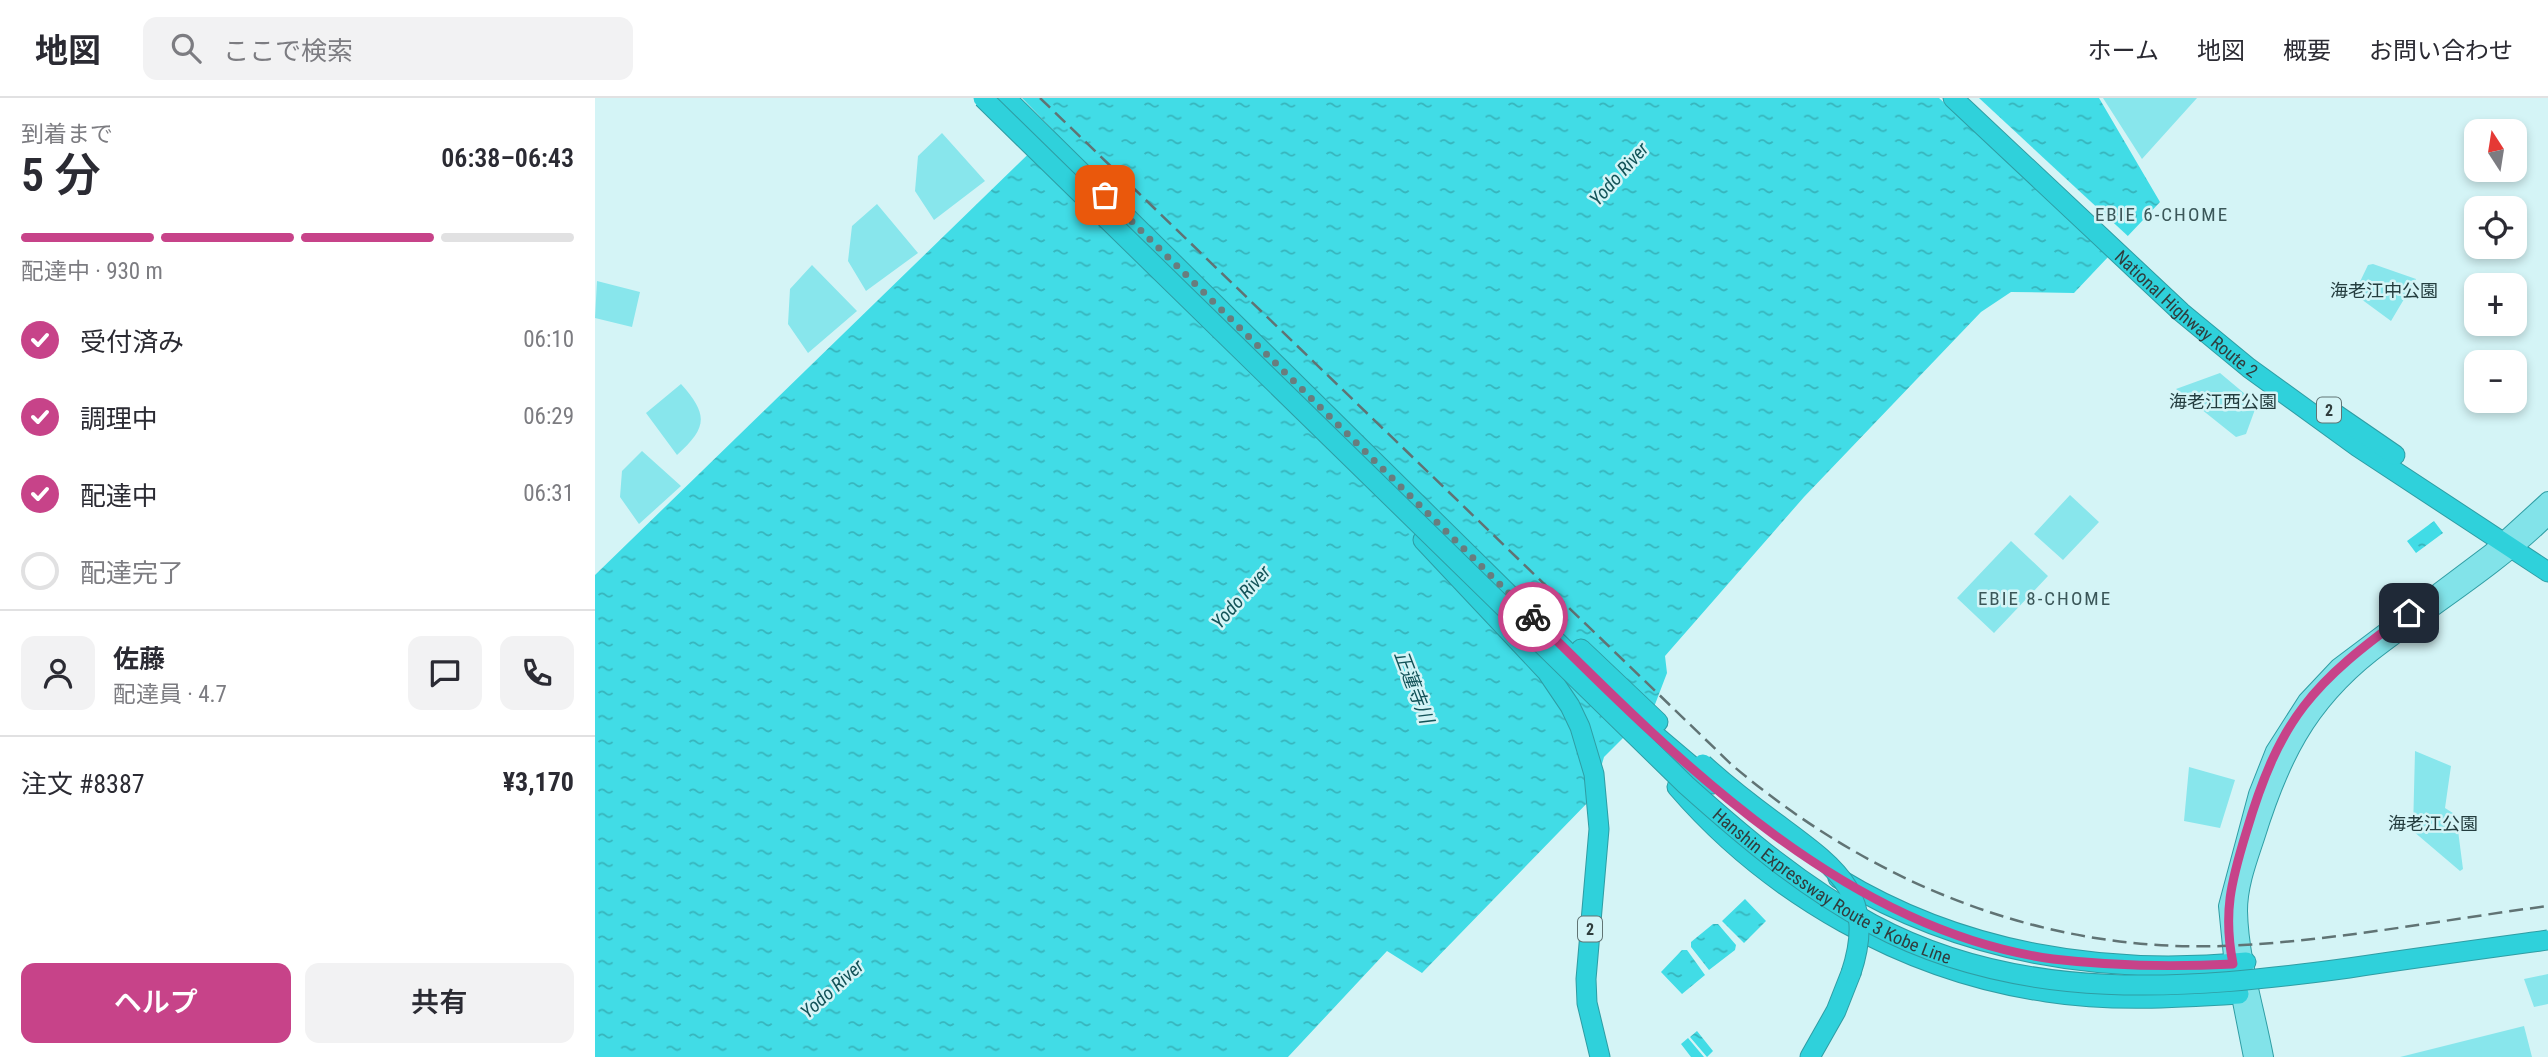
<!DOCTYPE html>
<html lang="ja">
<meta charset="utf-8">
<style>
body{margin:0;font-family:"Roboto Condensed","Noto Sans JP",sans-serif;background:#f2f2f3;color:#2b2b33;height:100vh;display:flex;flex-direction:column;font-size:26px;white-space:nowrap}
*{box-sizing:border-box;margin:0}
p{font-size:23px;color:#7c7c81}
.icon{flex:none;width:38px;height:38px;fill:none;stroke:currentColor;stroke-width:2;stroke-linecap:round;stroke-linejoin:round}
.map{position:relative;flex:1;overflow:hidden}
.side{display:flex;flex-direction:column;background:#fff;width:595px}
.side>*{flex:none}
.needle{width:46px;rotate:348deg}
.tools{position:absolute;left:1869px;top:21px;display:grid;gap:14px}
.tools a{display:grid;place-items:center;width:63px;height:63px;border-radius:14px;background:#fff;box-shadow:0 4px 10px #0003;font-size:35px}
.pin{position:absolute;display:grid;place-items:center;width:60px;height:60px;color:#fff;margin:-30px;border-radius:14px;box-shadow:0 4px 10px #0006}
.courier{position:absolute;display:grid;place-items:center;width:70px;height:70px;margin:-35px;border:5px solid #c74389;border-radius:50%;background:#fff;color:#222;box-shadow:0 2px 9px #0007}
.head em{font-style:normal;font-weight:600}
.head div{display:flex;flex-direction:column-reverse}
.head{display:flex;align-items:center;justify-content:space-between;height:119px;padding:0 21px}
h1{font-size:46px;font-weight:600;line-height:52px}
.bar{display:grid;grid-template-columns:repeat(4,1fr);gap:10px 7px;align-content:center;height:84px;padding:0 21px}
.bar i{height:9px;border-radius:5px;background:#e1e1e2}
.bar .current{background:#c74389}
.bar p{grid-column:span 4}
.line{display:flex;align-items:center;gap:18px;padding:0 21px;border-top:2px solid #e1e1e2}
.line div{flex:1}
.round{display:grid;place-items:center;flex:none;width:74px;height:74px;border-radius:14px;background:#f2f2f3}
ol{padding:0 21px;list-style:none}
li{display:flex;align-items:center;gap:21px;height:77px}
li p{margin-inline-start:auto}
li .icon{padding:7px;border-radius:50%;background:#c74389;color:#fff;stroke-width:4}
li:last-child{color:#7c7c81}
li i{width:38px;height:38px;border:4px solid #e1e1e2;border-radius:50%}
.action{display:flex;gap:14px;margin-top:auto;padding:14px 21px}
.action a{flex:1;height:80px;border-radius:14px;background:#c74389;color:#fff;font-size:28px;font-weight:600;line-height:80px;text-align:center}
.action a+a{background:#f2f2f3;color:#2b2b33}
header{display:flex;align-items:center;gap:42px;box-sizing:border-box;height:98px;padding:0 35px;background:#fff;border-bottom:2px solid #e1e1e2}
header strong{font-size:33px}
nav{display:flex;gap:38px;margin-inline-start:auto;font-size:24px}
.search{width:490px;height:63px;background:#f2f2f3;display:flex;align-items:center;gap:18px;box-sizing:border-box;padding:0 24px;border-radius:14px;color:#7c7c81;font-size:26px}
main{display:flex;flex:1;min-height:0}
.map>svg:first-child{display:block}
.green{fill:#88e6ec}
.water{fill:url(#water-ripples)}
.pier{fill:#d4f4f6}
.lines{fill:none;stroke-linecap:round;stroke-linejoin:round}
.primary-casing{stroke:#2f9da4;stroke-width:18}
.highway-casing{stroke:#2f9da4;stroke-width:21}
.primary{stroke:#82e3e9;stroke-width:16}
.highway{stroke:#2fd1db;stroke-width:19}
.rail{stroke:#607374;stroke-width:2.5;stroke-dasharray:14 7;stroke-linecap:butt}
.highway-bridge-casing{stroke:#2f9da4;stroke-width:21;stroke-linecap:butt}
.highway-bridge{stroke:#2fd1db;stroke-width:19}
.done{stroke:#697d7e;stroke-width:7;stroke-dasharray:0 12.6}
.route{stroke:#c74389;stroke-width:9}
.labels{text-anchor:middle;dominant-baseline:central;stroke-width:5;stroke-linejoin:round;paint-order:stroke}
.shield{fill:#d4f4f6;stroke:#617474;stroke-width:2}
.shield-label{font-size:16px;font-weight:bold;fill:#303d3d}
.park-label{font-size:18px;fill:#243d3f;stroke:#d4f4f6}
.street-label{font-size:18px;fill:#303d3d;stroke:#d4f4f6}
.water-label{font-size:19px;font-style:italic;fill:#135358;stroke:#d4f4f6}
.neighbourhood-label{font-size:19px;letter-spacing:2px;fill:#3b5759;stroke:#d4f4f6}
</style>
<header>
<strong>地図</strong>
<div class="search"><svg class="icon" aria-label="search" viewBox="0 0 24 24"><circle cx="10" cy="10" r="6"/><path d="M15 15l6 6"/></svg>ここで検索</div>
<nav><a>ホーム</a><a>地図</a><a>概要</a><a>お問い合わせ</a></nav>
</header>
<main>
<section class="side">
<div class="head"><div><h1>5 分</h1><p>到着まで</p></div><em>06:38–06:43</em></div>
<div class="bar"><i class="current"></i><i class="current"></i><i class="current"></i><i></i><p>配達中 · 930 m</p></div>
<ol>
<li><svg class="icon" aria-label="check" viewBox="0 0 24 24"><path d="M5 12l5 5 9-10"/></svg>受付済み<p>06:10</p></li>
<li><svg class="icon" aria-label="check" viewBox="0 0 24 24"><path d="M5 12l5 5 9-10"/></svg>調理中<p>06:29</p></li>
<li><svg class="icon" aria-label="check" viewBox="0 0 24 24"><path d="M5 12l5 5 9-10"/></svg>配達中<p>06:31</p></li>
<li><i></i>配達完了</li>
</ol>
<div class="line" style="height:126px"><a class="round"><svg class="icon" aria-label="person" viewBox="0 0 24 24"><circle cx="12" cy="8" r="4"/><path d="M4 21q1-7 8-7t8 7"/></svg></a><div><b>佐藤</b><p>配達員 · 4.7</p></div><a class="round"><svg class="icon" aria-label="chat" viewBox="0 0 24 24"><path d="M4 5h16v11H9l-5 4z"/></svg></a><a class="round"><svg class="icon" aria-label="phone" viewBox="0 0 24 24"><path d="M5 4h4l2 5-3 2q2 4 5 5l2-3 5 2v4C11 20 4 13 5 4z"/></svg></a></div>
<div class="line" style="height:91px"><div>注文 #8387</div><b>¥3,170</b></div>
<div class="action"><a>ヘルプ</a><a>共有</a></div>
</section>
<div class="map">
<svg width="1953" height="959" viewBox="0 0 1953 959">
<defs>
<pattern id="water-ripples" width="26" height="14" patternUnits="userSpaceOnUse" patternTransform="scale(1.75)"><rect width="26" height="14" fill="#41dce6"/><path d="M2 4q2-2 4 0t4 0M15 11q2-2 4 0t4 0" fill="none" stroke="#37b4bc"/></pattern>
</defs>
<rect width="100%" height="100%" fill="#d4f4f6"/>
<path class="green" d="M1508,0H1602L1547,61Z
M347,35L390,83L339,122L320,93L323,58Z
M282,106L323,155L271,193L253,163L257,128Z
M1778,166L1821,181L1796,223L1762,198L1761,192L1773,167Z
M217,167L262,213L213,255L193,226L195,191Z
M2,183L45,194L37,229L0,220Z
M1625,275L1662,306L1651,336L1641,339L1581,291Z
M86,286C114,317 112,330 82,357L51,315Z
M47,353L86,388L44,426L25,399L27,373Z
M1475,397L1504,424L1468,462L1439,436Z
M1416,443L1453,478L1399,535L1362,500Z
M1820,653L1856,668L1850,710L1861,717L1868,771L1865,773L1818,733Z
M1594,669L1640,682L1625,730L1589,723Z
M1953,876V906L1939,909L1929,881Z
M1929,928L1937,959H1805Z"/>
<path class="water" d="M427,0H1504L1565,104L1479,195L1416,194L1386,214L1209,399L1070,558L1072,575L1059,609L1009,659L997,700L827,875L792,853L693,959H0V477L458,32Z
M1839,423L1848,435L1821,455L1812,443Z
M1150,801L1171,823L1149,845L1127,823Z
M1118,826H1123L1141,847L1140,852L1114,872L1096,849V844Z
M1087,852H1092L1110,877L1087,896L1066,874Z
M1102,933L1118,953L1112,959L1095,939Z
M1093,940L1109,959H1096L1086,946Z"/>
<path class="pier" d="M1344,0H1384L1535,140L1517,160Z"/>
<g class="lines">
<defs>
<path id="primary" d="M1657,959L1637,858L1632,808L1662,696L1679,653L1711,603L1743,569L1896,454L1953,402
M1670,959C1661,911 1645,861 1644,813C1644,788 1653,764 1661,740C1685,663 1711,607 1777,555C1836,509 1899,472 1953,419"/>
<g id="highway">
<path d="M411,0L1033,614L1118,686"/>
<path id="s1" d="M1358,0L1586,214L1654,270L1763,349L1953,474"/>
<path d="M1736,313L1800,357"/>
<path d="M828,442L952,574L975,608L985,629L999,676L1004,731L991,881L992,905L1005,959"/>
<path d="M986,551L1063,624"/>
<path d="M1082,689C1175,797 1311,874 1452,894C1516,904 1580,900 1644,896"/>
<path d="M1243,780C1366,855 1509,878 1651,864"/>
<path d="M1215,959L1241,913L1256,875"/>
</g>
</defs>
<use href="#primary" class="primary-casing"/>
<use href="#highway" class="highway-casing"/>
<use href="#primary" class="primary"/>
<use href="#highway" class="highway"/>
<path class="rail" d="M445,0L1137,667C1275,784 1444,854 1627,848C1736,844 1845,822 1953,808"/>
<defs>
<g id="highway-bridge">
<path id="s2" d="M388,0L1091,687C1149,739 1208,789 1277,826C1426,906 1592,892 1754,870C1820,860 1887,851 1953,842"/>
<path d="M1108,666C1132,688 1158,708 1184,727C1242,770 1282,797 1256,875"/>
</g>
</defs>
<use href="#highway-bridge" class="highway-bridge-casing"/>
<use href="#highway-bridge" class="highway-bridge"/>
</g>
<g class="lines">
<path class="done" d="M510,97L938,519"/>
<path class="route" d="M938,519C1080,660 1250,833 1458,861C1517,868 1579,869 1638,866C1628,815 1636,784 1651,735C1685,620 1717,585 1814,515"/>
</g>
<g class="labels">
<g class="shield">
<rect x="1722" y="299.5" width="24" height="25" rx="5"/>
<rect x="983" y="818.5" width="24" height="25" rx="5"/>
</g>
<g class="shield-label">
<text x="1734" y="312">2</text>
<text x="995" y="831">2</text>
</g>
<g class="park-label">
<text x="1789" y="192">海老江中公園</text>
<text x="1628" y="303">海老江西公園</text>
<text x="1838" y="725">海老江公園</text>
</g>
<g class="street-label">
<text stroke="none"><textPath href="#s1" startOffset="318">National Highway Route 2</textPath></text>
<text stroke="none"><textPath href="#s2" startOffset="1162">Hanshin Expressway Route 3 Kobe Line</textPath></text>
</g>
<g class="water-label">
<text transform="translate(1024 76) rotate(-48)">Yodo River</text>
<text transform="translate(646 499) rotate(-48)">Yodo River</text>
<text transform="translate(819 589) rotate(69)">正蓮寺川</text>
<text transform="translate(237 891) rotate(-42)">Yodo River</text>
</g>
<g class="neighbourhood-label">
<text x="1567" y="116">EBIE 6-CHOME</text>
<text x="1450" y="500">EBIE 8-CHOME</text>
</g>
</g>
</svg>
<div class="tools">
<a><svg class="needle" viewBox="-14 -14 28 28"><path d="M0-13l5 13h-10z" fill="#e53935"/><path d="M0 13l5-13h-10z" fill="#7c7c81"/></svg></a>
<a><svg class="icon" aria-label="locate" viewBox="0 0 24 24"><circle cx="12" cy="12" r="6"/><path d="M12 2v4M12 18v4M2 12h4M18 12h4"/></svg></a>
<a>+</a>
<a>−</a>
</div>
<div class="pin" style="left:510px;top:97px;background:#ea580c"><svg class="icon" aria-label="bag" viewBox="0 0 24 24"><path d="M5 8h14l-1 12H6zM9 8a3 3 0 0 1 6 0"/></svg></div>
<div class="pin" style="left:1814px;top:515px;background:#1f2937"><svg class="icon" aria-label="home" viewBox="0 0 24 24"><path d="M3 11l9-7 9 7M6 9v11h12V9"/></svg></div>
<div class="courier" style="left:938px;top:519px"><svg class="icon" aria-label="bike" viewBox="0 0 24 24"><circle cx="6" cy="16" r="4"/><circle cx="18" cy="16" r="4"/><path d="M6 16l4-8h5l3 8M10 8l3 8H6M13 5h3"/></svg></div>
</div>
</main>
